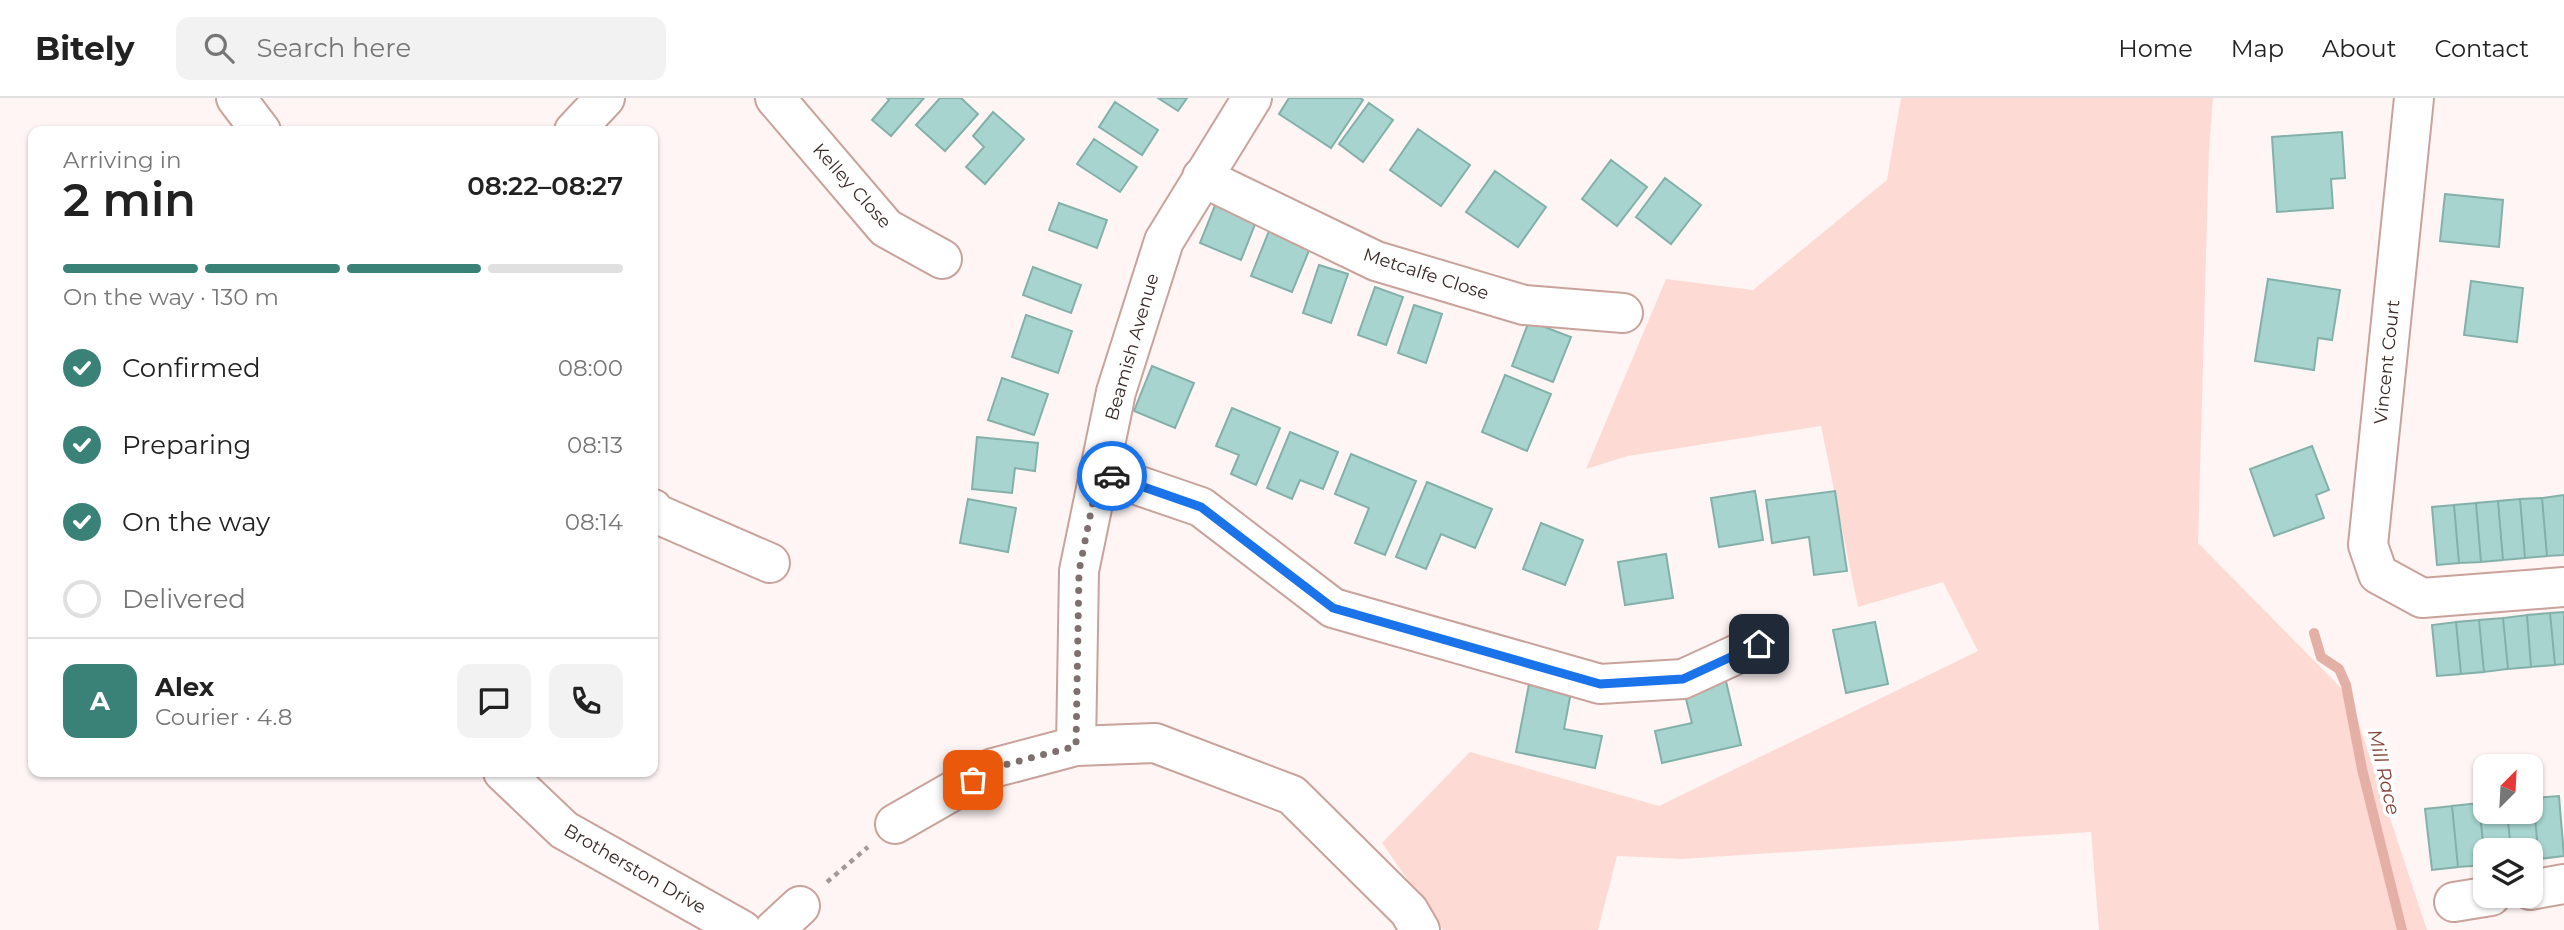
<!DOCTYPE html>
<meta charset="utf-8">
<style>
body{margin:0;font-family:Montserrat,sans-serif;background:#f2f2f2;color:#222;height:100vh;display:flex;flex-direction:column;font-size:26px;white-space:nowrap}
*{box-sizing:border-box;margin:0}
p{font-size:23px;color:#767676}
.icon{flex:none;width:38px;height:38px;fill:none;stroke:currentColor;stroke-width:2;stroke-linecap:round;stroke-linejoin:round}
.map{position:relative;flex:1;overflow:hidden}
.details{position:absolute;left:28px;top:28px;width:630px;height:651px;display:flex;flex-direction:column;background:#fff;border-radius:14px;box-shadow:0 2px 5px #0004}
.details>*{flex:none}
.needle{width:46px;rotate:24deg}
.fabs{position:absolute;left:2473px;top:656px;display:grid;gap:14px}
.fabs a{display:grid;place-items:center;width:70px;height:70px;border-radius:14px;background:#fff;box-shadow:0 2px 5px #0004;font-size:35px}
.pin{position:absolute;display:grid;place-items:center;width:60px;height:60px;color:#fff;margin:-30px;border-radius:14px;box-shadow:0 4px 10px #0006}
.courier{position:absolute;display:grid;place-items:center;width:70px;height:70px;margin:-35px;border:5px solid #1a73e8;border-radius:50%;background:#fff;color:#222;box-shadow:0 2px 9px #0007}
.headline em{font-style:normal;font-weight:600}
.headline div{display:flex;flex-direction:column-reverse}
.headline{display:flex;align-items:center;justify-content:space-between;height:119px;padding:0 35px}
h1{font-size:46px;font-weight:600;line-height:52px}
.bar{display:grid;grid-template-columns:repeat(4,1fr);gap:10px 7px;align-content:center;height:84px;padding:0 35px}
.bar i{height:9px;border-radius:5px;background:#e0e0e0}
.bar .current{background:#3a8178}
.bar p{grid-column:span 4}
.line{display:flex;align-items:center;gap:18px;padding:0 35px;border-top:2px solid #e0e0e0}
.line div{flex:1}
.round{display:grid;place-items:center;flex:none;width:74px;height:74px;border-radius:14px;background:#f2f2f2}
ol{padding:0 35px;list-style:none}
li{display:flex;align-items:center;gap:21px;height:77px}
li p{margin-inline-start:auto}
li .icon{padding:7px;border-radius:50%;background:#3a8178;color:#fff;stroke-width:4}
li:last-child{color:#767676}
li i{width:38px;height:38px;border:4px solid #e0e0e0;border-radius:50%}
header{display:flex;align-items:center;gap:42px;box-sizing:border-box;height:98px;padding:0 35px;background:#fff;border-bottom:2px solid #e0e0e0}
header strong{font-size:33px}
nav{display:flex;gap:38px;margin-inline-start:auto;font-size:24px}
.search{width:490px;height:63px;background:#f2f2f2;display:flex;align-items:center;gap:18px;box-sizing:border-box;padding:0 24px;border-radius:14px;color:#767676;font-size:26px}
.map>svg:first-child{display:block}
.green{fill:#fddbd4}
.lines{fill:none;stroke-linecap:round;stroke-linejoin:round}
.stream{stroke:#e4afa5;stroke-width:10}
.building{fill:#a7d4ce;stroke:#84b0aa;stroke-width:2}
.street-casing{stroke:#c9a29b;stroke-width:42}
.path{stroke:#a59997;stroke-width:4.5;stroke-dasharray:5 5;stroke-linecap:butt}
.street{stroke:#fff;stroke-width:38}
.done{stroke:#7d706e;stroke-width:7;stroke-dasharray:0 12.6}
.route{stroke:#1a73e8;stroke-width:9}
.labels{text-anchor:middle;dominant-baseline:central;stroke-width:7;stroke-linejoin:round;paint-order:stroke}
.street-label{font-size:18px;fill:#382926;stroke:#fff}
.water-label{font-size:19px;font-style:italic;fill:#834036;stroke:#fff}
</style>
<header>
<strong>Bitely</strong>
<div class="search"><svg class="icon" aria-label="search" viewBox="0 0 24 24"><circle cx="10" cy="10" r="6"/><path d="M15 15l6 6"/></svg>Search here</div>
<nav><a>Home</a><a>Map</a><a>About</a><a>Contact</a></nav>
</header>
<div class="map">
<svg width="2564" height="832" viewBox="0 0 2564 832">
<rect width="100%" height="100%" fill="#fef5f4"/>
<path class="green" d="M1901,0H2213L2209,51L2198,445L2350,599L2427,832H2099L2091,734L1682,761L1617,758L1598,832H1443L1382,745L1470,654L1659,708L1978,553L1943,484L1858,509L1821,328L1628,358L1586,371L1666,181L1753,192L1887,82Z"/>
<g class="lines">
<path class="stream" d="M2314,535L2321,559L2339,571L2346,587L2362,671L2402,832"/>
</g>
<path class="building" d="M887,0H924L891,38L872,22L889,2Z
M940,0H961L978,16L945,53L916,27Z
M1158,0H1187L1178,13Z
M1289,0H1360L1363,2L1331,50L1279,16Z
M1115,4L1158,32L1142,57L1099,29Z
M1369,5L1393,22L1363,64L1339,46Z
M993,14L1024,41L985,86L966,69L984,49L973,38Z
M1418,31L1470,67L1441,108L1390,72Z
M2342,34L2345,80L2331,81L2333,110L2277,114L2272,39Z
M1094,41L1137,69L1120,94L1077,66Z
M1611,62L1647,89L1617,128L1582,101Z
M1495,73L1546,109L1518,149L1466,114Z
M1665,80L1701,107L1671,146L1636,119Z
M2445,96L2503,102L2499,149L2440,143Z
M1218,100L1259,116L1241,162L1200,145Z
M1059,105L1107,122L1097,150L1049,132Z
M1269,133L1310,150L1292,194L1251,178Z
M1319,167L1348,176L1331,225L1303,215Z
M1033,169L1081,187L1071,215L1023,197Z
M2268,181L2340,192L2332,242L2318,240L2314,272L2255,263Z
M2471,183L2523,190L2517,244L2464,237Z
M1375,189L1403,199L1386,247L1358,237Z
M1414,207L1442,216L1426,265L1398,255Z
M1026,217L1072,233L1058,275L1012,259Z
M1529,223L1571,239L1553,284L1512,268Z
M1152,268L1194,285L1175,330L1134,313Z
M1505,277L1551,296L1527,353L1482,334Z
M1002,280L1048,296L1034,337L988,322Z
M1232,310L1280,330L1256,387L1231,376L1239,357L1216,348Z
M1290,334L1338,354L1323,391L1300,382L1292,401L1267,390Z
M977,339L1038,345L1035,373L1015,370L1012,395L972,391Z
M2312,348L2329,392L2316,397L2324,420L2274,438L2250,371Z
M1351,356L1416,383L1385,457L1355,445L1369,410L1335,396Z
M1427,384L1492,411L1475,450L1441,436L1426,471L1396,459Z
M1755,393L1763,442L1719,449L1711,400Z
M1835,393L1847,473L1814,477L1809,439L1772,445L1766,402Z
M2564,397V457L2547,458L2542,400Z
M2542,400L2547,458L2525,460L2520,401Z
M968,401L1016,410L1008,454L960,445Z
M2520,401L2525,460L2503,462L2498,403Z
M2498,403L2503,462L2481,464L2476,405Z
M2476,405L2481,464L2459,465L2454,407Z
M2454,407L2459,465L2437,467L2432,409Z
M1541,425L1583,442L1565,487L1523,471Z
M1666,456L1673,500L1625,507L1618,464Z
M2564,514V566L2555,567L2550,515Z
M2550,515L2555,567L2531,569L2527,517Z
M2527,517L2531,569L2508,571L2503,520Z
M2503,520L2508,571L2484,574L2479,522Z
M2479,522L2484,574L2461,576L2456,524Z
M1875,524L1888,586L1846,595L1833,532Z
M2456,524L2461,576L2437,578L2432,527Z
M1725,579L1741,647L1662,665L1655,633L1692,625L1683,589Z
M1529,586L1571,594L1564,631L1602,638L1595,670L1516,654Z
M2559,698L2564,758L2539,761L2533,700Z
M2533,700L2539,761L2530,762V752H2511L2507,714H2530V701Z
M2479,705H2485V714H2507L2511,752H2485V763Z
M2479,705L2485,767L2458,769L2452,708Z
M2452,708L2458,769L2432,772L2425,711Z"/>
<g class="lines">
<defs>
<path id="street" d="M236,0L261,33
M775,0L886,130L942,161
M2414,0L2368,447L2378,476L2422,500L2564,489
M574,33L605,0
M1202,79L1376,163L1524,207L1623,215
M1099,374L1201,409L1333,510L1600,586L1683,581L1759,546
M653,411L657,416L770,465
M1076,648L1079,473L1116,294L1164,143L1252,0
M503,674L564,732L742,832
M895,726L993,670L1076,648L1155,645L1292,697L1409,813L1420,832
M2530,792L2564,786
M2454,804L2491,798
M774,832L800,808"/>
</defs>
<use href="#street" class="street-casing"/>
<path class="path" d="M827,784L868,749"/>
<use href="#street" class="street"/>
</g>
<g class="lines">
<path class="done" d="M973,682L993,670L1076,648L1079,473L1099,374L1112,378"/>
<path class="route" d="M1112,378L1201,409L1333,510L1600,586L1683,581L1759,546"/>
</g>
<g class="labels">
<g class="street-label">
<text transform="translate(852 88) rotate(48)">Kelley Close</text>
<text transform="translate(1426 176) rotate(18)">Metcalfe Close</text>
<text transform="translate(1132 249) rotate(-74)">Beamish Avenue</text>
<text transform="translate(2387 264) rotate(-84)">Vincent Court</text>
<text transform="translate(635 771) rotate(30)">Brotherston Drive</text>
</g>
<g class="water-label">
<text transform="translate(2384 674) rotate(77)">Mill Race</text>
</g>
</g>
</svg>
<div class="fabs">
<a><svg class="needle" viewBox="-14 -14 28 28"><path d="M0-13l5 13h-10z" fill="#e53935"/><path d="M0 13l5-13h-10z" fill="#767676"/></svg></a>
<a><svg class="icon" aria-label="layers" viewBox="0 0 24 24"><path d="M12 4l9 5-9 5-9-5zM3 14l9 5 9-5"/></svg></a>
</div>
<div class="pin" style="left:973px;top:682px;background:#ea580c"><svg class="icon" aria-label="bag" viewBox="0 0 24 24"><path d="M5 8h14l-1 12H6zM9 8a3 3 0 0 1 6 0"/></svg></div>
<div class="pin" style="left:1759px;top:546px;background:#1f2937"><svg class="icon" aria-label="home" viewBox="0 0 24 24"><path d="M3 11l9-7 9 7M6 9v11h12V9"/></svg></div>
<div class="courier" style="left:1112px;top:378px"><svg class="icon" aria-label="car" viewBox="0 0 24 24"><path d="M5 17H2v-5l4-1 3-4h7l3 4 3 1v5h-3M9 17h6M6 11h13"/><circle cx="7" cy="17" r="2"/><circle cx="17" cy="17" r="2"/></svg></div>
<section class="details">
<div class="headline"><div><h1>2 min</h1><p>Arriving in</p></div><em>08:22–08:27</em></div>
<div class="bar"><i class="current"></i><i class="current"></i><i class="current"></i><i></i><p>On the way · 130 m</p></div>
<ol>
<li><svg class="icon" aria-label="check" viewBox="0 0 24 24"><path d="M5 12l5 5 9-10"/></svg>Confirmed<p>08:00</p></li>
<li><svg class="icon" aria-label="check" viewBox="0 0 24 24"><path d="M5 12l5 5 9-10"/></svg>Preparing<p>08:13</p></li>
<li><svg class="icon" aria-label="check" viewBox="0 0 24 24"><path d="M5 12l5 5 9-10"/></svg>On the way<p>08:14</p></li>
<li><i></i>Delivered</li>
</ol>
<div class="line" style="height:126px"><b class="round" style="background:#3a8178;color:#fff">A</b><div><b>Alex</b><p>Courier · 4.8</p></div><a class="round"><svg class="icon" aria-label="chat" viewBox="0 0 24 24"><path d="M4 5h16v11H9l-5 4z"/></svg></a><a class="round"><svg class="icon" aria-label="phone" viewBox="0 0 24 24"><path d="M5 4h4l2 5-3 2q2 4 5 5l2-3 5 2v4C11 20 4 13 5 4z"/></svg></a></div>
</section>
</div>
